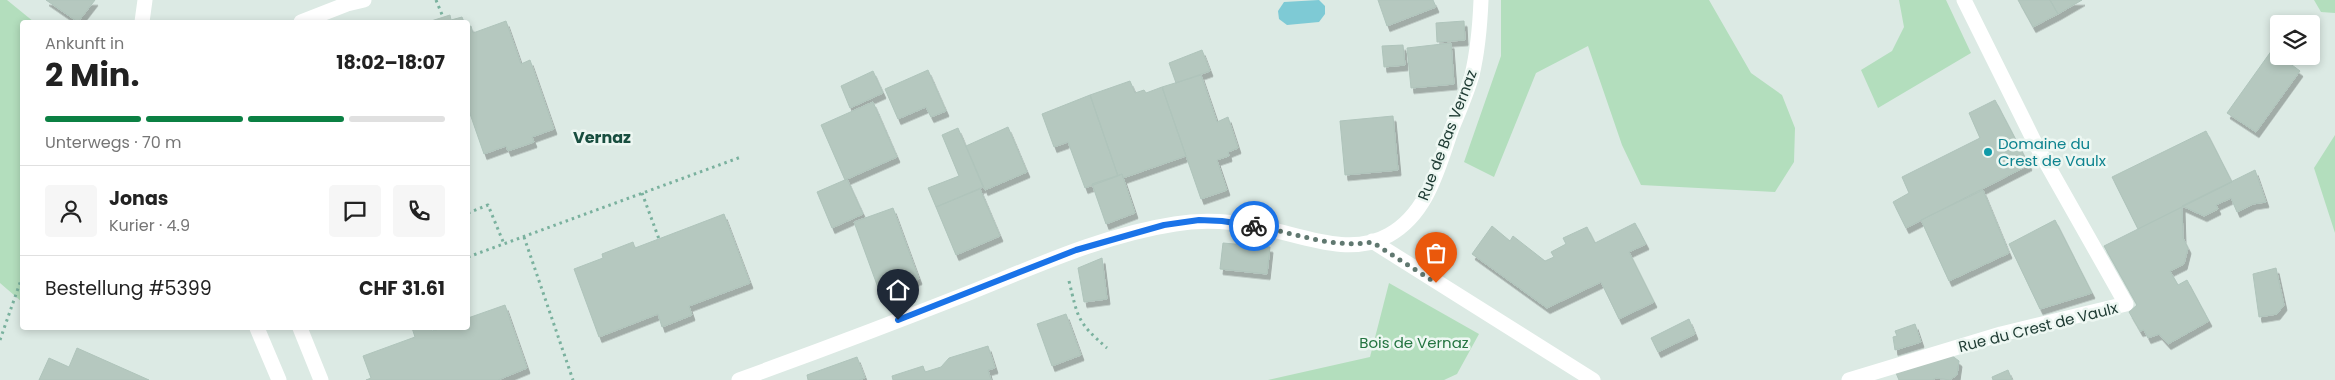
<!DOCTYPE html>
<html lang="de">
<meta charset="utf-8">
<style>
body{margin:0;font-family:Poppins,sans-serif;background:#f6f6f6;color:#222;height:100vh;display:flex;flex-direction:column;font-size:19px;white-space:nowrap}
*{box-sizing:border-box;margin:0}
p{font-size:16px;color:#767676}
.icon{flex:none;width:28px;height:28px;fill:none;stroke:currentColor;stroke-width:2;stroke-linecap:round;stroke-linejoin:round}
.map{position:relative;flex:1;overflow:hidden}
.sheet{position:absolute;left:20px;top:20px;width:450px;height:310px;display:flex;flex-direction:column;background:#fff;border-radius:5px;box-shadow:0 2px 8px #0003}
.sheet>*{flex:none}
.fabs{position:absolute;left:2270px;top:15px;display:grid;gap:10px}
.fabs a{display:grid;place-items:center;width:50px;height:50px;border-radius:5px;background:#fff;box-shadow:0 2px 8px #0003;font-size:25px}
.pin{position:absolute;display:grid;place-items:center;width:42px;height:42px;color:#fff;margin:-51px -21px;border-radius:50% 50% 50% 0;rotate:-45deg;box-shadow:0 0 5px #0007}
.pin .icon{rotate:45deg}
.courier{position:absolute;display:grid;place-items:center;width:50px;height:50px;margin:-25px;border:4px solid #1a73e8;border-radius:50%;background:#fff;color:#222;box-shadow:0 1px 6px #0007}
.headline em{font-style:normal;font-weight:700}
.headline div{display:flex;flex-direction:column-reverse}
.headline{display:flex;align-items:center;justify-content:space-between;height:85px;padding:0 25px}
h1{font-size:32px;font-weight:700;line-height:38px}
.bar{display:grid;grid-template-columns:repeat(4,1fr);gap:8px 5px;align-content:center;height:60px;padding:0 25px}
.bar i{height:6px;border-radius:4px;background:#e0e0e0}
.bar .selected{background:#0b8043}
.bar p{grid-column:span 4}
.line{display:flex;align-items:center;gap:12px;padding:0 25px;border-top:1px solid #e0e0e0}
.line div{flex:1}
.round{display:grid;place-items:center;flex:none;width:52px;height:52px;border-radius:5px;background:#f6f6f6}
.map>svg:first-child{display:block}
.green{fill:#b3debd}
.water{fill:#7ecad5}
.building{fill:#b5c8bf;stroke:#afc4bb;filter:url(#shadow)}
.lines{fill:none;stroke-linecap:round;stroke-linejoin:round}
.path{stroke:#7ab19e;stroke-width:3;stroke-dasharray:2.5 4;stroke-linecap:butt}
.service{stroke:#fff;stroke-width:15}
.minor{stroke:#fff;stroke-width:15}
.done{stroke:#607870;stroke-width:5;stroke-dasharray:0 9}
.route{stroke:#1a73e8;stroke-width:6}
.culture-dot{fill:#0f9aa8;stroke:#edf7f2;stroke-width:2}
.labels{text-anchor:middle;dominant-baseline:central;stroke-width:5;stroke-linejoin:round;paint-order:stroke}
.street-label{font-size:15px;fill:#1d3a32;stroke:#edf7f2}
.culture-label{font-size:15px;fill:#0d838f;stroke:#edf7f2;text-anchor:start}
.park-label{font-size:15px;fill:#247441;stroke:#edf7f2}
.neighbourhood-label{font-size:16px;font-weight:bold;fill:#184e3f;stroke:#edf7f2}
</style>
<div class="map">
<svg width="2335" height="380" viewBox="0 0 2335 380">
<defs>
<filter id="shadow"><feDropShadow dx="3" dy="5.5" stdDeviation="0" flood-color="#0004"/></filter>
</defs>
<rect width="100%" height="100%" fill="#dceae4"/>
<path class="green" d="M0,0H7L34,22H22V302L0,283Z
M1501,0H1709L1751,73L1782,95L1795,128L1794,162L1775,192L1641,185L1622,145L1588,46L1536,73L1494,177L1464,162L1501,56Z
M1899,0H1946L1971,53L1878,108L1861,70L1892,51L1904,27Z
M2314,0H2335V13L2321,12Z
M2335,135V233L2314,168Z
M1389,283L1479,334L1457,374L1444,380H1268L1370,357Z"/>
<path class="water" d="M1319,0L1325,6V14L1319,22L1287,25L1279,19L1278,11L1284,2Z"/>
<path class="building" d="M46,0H95L78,22Z
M1378,0H1433L1436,7L1387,26Z
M2018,0H2050L2058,14L2033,27Z
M2050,0H2082L2058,14Z
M450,15L451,20L462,17L464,22H428Z
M506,21L521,64L530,60L554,129L532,137L534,142L508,151L506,146L484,154L468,108V27L471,26L473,33Z
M1464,21L1465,40L1437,42L1436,23Z
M1451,43L1454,84L1411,88L1407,48Z
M1403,45L1405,65L1384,67L1382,46Z
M1202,50L1210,71L1176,83L1169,63Z
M2272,50L2300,71L2256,132L2227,113Z
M928,70L946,111L931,117L926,107L898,119L885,89Z
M873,71L883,93L850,108L841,86Z
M1201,75L1217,122L1228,117L1238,148L1228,152L1229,156L1217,160L1227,190L1201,199L1162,87Z
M1130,81L1135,93L1144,90L1146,93L1162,87L1186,156L1123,178L1122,174L1118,176L1090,95Z
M1090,95L1118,176L1085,188L1068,142L1054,147L1042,114Z
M1995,100L2029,165L1906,228L1893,202L1909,193L1902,177L1980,138L1969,113Z
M873,102L897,157L845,180L821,125Z
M1393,116L1398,170L1345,175L1340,121Z
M1008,127L1027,172L985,190L966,146Z
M958,128L983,187L936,207L928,188L959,176L942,135Z
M2206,131L2232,182L2138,229L2112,177Z
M2255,170L2266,202L2253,204L2237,212L2231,198L2216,205L2218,209L2204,216L2182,206Z
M1122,174L1135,213L1106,224L1092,184Z
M847,179L863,214L832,228L817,192Z
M980,189L1000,236L956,255L936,207Z
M1983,190L2009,253L1949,281L1921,220Z
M2182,207L2183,238L2188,248L2184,264L2170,271L2178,285L2187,280L2209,321L2168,344L2159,334L2148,338L2144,330L2140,331L2129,312L2137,305L2104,246Z
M893,208L919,279L880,293L854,222Z
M724,214L750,283L689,306L692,315L662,327L658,314L599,337L574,269L603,258L602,254L633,242L635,248Z
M2055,220L2092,293L2040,309L2009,244Z
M1635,223L1646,244L1629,252L1654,302L1619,319L1601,282L1547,308L1472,254L1492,226L1510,241L1513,236L1545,261L1554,257L1551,252L1566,244L1563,238L1587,227L1595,243Z
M1223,243L1270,247L1267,274L1220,269Z
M1102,258L1107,299L1084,302L1078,268Z
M2276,268L2284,305L2277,314L2259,317L2253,274Z
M505,305L527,368L498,380H366L371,378L363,356L415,337L412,328H430L432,331L443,328H468V318Z
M1066,314L1081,355L1052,366L1037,324Z
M1689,319L1695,334L1658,352L1651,338Z
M1915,324L1921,342L1895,350L1893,337L1897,336L1895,331Z
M988,346L995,368L988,370L991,380H893L892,376L923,366L925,372L941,367L949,358Z
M77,348L149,380H39L49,358L69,367Z
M1947,352L1959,361L1957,375L1950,380L1936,378L1932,380H1899L1896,373Z
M857,357L865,378L859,380H808L807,375Z
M2008,370L2012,380H1993L1992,377Z"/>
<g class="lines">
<path class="path" d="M436,0L443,17
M642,193L659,239
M468,213L488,205L504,244
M524,237L573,380
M468,257L741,157
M1069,281C1078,318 1077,322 1107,348
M0,340L22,277"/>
<path class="service" d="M142,22L145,0
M301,22L347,4L364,0
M257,328L279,380
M300,328L321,380"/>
<path class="minor" d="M1372,241L1593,380
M739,380C816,352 893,323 969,293C1036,266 1103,235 1175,224C1204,219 1230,221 1259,227C1300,234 1349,258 1389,235C1428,213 1438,168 1452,128C1459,111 1467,93 1472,75C1478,50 1480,25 1481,0
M1849,380L2001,334L2126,304L2035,143L1964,0"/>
</g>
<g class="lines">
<path class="done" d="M1254,226C1294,232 1331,249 1372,242L1436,283"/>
<path class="route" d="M898,320L1076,250L1164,225L1199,220L1222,221L1254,226"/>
</g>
<circle class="culture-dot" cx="1988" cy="152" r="5"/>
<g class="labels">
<g class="street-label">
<text transform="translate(1447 135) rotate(-69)">Rue de Bas Vernaz</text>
<text transform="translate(2038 327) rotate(-14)">Rue du Crest de Vaulx</text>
</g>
<g class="culture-label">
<text x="1998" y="143">Domaine du<tspan x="1998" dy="17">Crest de Vaulx</tspan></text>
</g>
<g class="park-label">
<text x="1414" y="342">Bois de Vernaz</text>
</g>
<g class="neighbourhood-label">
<text x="602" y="137">Vernaz</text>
</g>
</g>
</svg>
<div class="fabs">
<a><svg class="icon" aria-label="layers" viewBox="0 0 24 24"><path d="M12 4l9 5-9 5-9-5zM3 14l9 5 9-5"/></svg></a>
</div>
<div class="pin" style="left:1436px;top:283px;background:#ea580c"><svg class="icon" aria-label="bag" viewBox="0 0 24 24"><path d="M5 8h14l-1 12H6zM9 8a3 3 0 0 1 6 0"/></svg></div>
<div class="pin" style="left:898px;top:320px;background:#1f2937"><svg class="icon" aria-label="home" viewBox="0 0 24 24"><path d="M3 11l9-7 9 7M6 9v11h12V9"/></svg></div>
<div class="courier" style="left:1254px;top:226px"><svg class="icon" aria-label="bike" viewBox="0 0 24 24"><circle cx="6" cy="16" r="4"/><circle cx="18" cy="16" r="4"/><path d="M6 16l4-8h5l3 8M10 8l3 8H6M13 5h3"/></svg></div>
<section class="sheet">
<div class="headline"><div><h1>2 Min.</h1><p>Ankunft in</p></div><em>18:02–18:07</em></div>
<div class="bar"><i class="selected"></i><i class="selected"></i><i class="selected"></i><i></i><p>Unterwegs · 70 m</p></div>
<div class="line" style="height:90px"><a class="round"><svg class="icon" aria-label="person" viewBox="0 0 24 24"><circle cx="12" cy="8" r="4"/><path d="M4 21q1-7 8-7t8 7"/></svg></a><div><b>Jonas</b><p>Kurier · 4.9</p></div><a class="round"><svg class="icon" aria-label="chat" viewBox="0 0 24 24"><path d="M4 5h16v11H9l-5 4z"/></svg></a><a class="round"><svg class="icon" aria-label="phone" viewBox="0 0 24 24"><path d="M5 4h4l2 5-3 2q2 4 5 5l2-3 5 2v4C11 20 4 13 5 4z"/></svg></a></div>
<div class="line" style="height:65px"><div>Bestellung #5399</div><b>CHF 31.61</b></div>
</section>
</div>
